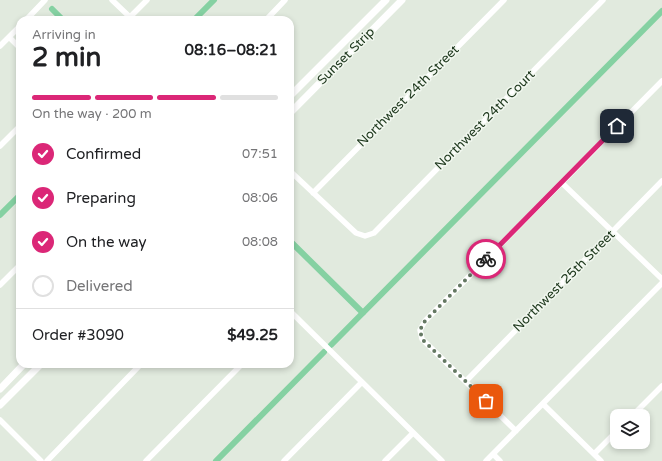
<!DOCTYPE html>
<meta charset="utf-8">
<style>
body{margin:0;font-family:"Varela Round",sans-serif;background:#f2f2f2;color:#202124;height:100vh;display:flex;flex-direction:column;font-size:15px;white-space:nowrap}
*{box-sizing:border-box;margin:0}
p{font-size:13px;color:#757577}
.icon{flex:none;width:22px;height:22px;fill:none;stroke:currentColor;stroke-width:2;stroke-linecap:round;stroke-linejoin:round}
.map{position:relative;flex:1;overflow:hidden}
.side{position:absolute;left:16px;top:16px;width:278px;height:352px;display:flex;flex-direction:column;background:#fff;border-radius:12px;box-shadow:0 2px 6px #0003}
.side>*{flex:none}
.fabs{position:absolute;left:610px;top:409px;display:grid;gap:8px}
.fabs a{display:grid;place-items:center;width:40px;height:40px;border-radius:8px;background:#fff;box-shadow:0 2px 6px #0003;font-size:20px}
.pin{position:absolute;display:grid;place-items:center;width:34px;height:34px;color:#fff;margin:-17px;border-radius:8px;box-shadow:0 2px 6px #0006}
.courier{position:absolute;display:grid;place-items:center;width:40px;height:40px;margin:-20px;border:3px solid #db2777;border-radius:50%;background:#fff;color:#222;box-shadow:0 1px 5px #0007}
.summary em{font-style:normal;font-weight:800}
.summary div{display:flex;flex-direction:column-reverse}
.summary{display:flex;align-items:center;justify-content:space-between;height:68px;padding:0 16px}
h1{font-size:26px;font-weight:800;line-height:30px}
.bar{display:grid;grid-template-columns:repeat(4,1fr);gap:6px 4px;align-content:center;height:48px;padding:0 16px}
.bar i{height:5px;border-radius:3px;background:#e0e0e0}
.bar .current{background:#db2777}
.bar p{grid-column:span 4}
.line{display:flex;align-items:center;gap:10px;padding:0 16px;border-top:1px solid #e0e0e0}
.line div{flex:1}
ol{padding:0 16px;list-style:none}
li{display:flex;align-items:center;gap:12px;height:44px}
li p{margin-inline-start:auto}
li .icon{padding:4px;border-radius:50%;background:#db2777;color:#fff;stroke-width:4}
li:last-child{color:#757577}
li i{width:22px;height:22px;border:2px solid #e0e0e0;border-radius:50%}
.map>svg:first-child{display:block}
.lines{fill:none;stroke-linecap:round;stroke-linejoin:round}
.canal{stroke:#85d1a2;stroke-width:6}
.minor{stroke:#fff;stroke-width:5.5}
.tertiary{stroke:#fff;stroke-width:7}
.done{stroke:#647862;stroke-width:4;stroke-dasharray:0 7.2}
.route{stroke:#db2777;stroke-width:5}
.labels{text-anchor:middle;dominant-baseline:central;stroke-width:3;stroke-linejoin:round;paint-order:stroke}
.street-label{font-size:13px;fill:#203a1f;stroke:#f1f7ef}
</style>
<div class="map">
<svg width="662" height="461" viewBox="0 0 662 461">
<rect width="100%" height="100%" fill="#e1eade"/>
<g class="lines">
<path class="canal" d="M52,9L63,20
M194,20L214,0
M0,215L20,195
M290,241L363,313
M331,345L662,11
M216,461L324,352"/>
<path class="minor" d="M112,0L133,20
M130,17L147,0
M26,20L45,0
M266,20L285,0
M9,37L20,48
M0,46L20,26
M0,146L20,126
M290,171L356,233L365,236L374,233L603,0
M562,183L662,279
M313,193L504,0
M0,285L20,265
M290,311L442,461
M466,381L662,181
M543,404L601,461
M632,416L662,386
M0,420L41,461
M516,431L422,339L420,330L425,321L662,81
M493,454L500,461
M594,454L617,431
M47,461L141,364
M146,461L242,364
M284,461L362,382
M385,461L413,433
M486,461L662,283"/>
<path class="tertiary" d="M290,96L386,0
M290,113L402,0
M0,389L24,364
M0,405L41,364"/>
</g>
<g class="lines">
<path class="done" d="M486,401L422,339L420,330L425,321L486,259"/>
<path class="route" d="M486,259L617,126"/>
</g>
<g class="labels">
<g class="street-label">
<text transform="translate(346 56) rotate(-45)">Sunset Strip</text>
<text transform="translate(408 96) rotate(-45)">Northwest 24th Street</text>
<text transform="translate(485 120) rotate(-45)">Northwest 24th Court</text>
<text transform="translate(564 281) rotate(-45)">Northwest 25th Street</text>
</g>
</g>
</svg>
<div class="fabs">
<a><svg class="icon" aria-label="layers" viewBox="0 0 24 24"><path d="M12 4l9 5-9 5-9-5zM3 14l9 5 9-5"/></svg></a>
</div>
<div class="pin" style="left:486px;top:401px;background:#ea580c"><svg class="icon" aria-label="bag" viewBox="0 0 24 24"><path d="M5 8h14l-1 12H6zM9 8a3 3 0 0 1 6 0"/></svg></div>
<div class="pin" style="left:617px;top:126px;background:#1f2937"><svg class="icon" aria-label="home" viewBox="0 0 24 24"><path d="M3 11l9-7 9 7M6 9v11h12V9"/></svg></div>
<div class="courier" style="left:486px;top:259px"><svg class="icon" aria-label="bike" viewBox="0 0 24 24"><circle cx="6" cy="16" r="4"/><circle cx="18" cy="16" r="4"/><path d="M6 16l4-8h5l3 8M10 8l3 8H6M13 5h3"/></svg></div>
<section class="side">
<div class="summary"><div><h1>2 min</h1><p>Arriving in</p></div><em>08:16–08:21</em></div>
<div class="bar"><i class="current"></i><i class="current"></i><i class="current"></i><i></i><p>On the way · 200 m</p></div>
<ol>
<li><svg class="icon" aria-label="check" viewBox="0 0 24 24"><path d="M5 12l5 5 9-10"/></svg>Confirmed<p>07:51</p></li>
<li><svg class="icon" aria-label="check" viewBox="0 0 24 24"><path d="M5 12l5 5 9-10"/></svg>Preparing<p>08:06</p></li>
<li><svg class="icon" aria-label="check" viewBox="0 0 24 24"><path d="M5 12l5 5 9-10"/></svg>On the way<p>08:08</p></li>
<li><i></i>Delivered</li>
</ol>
<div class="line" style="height:52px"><div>Order #3090</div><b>$49.25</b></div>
</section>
</div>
